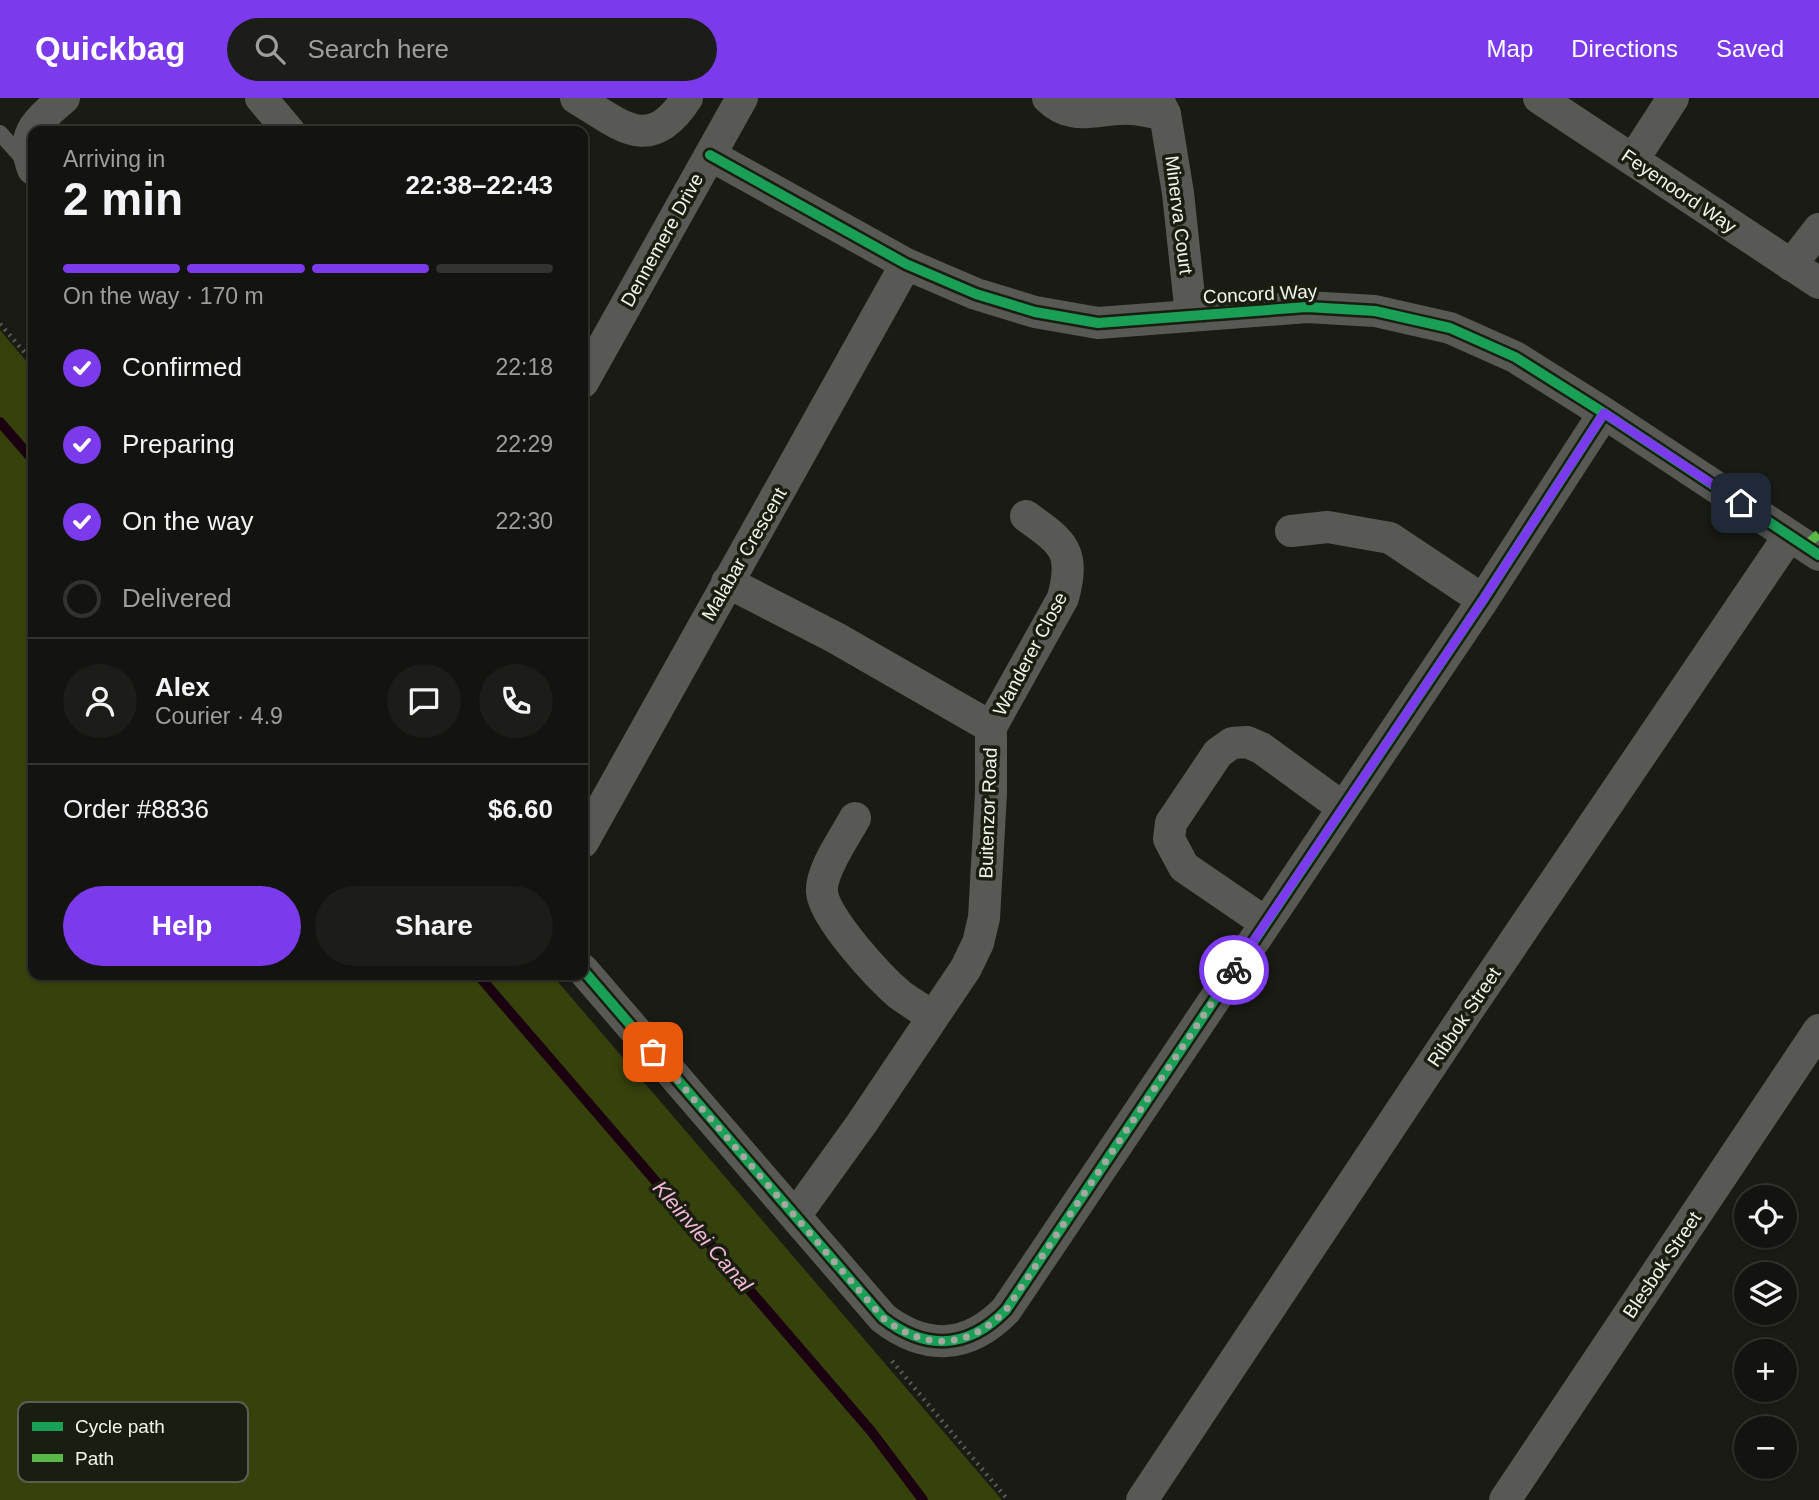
<!DOCTYPE html>
<meta charset="utf-8">
<style>
body{margin:0;font-family:Helvetica,sans-serif;background:#1c1d18;color:#f1f3f6;height:100vh;display:flex;flex-direction:column;font-size:26px;white-space:nowrap}
*{box-sizing:border-box;margin:0}
p{font-size:23px;color:#9d9e9e}
.icon{flex:none;width:38px;height:38px;fill:none;stroke:currentColor;stroke-width:2;stroke-linecap:round;stroke-linejoin:round}
.map{position:relative;flex:1;overflow:hidden}
.sheet{position:absolute;left:28px;top:28px;width:560px;height:854px;display:flex;flex-direction:column;background:#13140f;border-radius:14px;box-shadow:0 2px 5px #0004,0 0 0 2px #32332f}
.sheet>*{flex:none}
.tools{position:absolute;left:1734px;top:1087px;display:grid;gap:14px}
.tools a{display:grid;place-items:center;width:63px;height:63px;border-radius:50%;background:#13140f;box-shadow:0 2px 5px #0004,0 0 0 2px #32332f;font-size:35px}
.pin{position:absolute;display:grid;place-items:center;width:60px;height:60px;color:#fff;margin:-30px;border-radius:14px;box-shadow:0 4px 10px #0006}
.courier{position:absolute;display:grid;place-items:center;width:70px;height:70px;margin:-35px;border:5px solid #7c3aed;border-radius:50%;background:#fff;color:#222;box-shadow:0 2px 9px #0007}
.head em{font-style:normal;font-weight:700}
.head div{display:flex;flex-direction:column-reverse}
.head{display:flex;align-items:center;justify-content:space-between;height:119px;padding:0 35px}
h1{font-size:46px;font-weight:700;line-height:52px}
.bar{display:grid;grid-template-columns:repeat(4,1fr);gap:10px 7px;align-content:center;height:84px;padding:0 35px}
.bar i{height:9px;border-radius:5px;background:#32332f}
.bar .active{background:#7c3aed}
.bar p{grid-column:span 4}
.line{display:flex;align-items:center;gap:18px;padding:0 35px;border-top:2px solid #32332f}
.line div{flex:1}
.round{display:grid;place-items:center;flex:none;width:74px;height:74px;border-radius:37px;background:#1c1d18}
ol{padding:0 35px;list-style:none}
li{display:flex;align-items:center;gap:21px;height:77px}
li p{margin-inline-start:auto}
li .icon{padding:7px;border-radius:50%;background:#7c3aed;color:#fff;stroke-width:4}
li:last-child{color:#9d9e9e}
li i{width:38px;height:38px;border:4px solid #32332f;border-radius:50%}
.primary-button{display:flex;gap:14px;margin-top:auto;padding:14px 35px}
.primary-button a{flex:1;height:80px;border-radius:42px;background:#7c3aed;color:#fff;font-size:28px;font-weight:700;line-height:80px;text-align:center}
.primary-button a+a{background:#1c1d18;color:#f1f3f6}
header{display:flex;align-items:center;gap:42px;box-sizing:border-box;height:98px;padding:0 35px;background:#7c3aed;color:#fff}
header strong{font-size:33px}
nav{display:flex;gap:38px;margin-inline-start:auto;font-size:24px}
.search{width:490px;height:63px;background:#1c1d18;display:flex;align-items:center;gap:18px;box-sizing:border-box;padding:0 24px;border-radius:38px;color:#9d9e9e;font-size:26px}
.map>svg:first-child{display:block}
.green{fill:#36420c}
.lines{fill:none;stroke-linecap:round;stroke-linejoin:round}
.stream{stroke:#1a0210;stroke-width:10}
.path{stroke:#585a55;stroke-width:4.5;stroke-dasharray:2 5;stroke-linecap:butt}
.service{stroke:#585955;stroke-width:16}
.minor{stroke:#585955;stroke-width:32}
.quiet{stroke:#58b947;stroke-width:9;stroke-dasharray:18 9;stroke-linecap:butt}
.cycleway-casing{stroke:#1a1e11;stroke-width:15}
.cycleway{stroke:#1a9f57;stroke-width:10}
.done{stroke:#a5a8a0;stroke-width:7;stroke-dasharray:0 12.6}
.route{stroke:#7c3aed;stroke-width:9}
.labels{text-anchor:middle;dominant-baseline:central;stroke-width:7;stroke-linejoin:round;paint-order:stroke}
.street-label{font-size:19px;fill:#f1f4eb;stroke:#1a1e11}
.water-label{font-size:21px;font-style:italic;fill:#f4b7da;stroke:#1a1e11}
.key{fill:#1a1e11;stroke:#5a5e52;stroke-width:2}
.key-label{font-size:19px;fill:#f1f4eb}
</style>
<header>
<strong>Quickbag</strong>
<div class="search"><svg class="icon" aria-label="search" viewBox="0 0 24 24"><circle cx="10" cy="10" r="6"/><path d="M15 15l6 6"/></svg>Search here</div>
<nav><a>Map</a><a>Directions</a><a>Saved</a></nav>
</header>
<div class="map">
<svg width="1819" height="1402" viewBox="0 0 1819 1402">
<rect width="100%" height="100%" fill="#191b14"/>
<path class="green" d="M0,232L33,271V877H552L1002,1402H0Z"/>
<g class="lines">
<path class="stream" d="M0,324L33,362
M478,877L871,1333L923,1402"/>
<path class="path" d="M0,226L33,264
M892,1263L1008,1402"/>
<path class="service" d="M0,35L27,65"/>
<path class="minor" d="M261,0L289,33
M576,0C621,27 650,58 687,0
M1048,0C1074,26 1101,8 1132,11C1143,12 1155,15 1165,16
M1157,0L1165,16L1178,95L1191,217
M1539,0L1819,185
M710,57L906,166L976,196L1035,214L1098,225L1307,209L1375,213L1450,230L1515,259L1604,315L1819,457
M1633,62L1673,0
M33,71C19,35 39,22 64,0
M1791,167L1819,131
M583,284L742,0
M1291,433L1328,429L1390,440L1483,502
M727,484L836,540L991,629
M855,720C845,739 820,773 822,794C824,820 880,880 900,897C910,904 921,911 932,918
M583,744L906,166
M1266,825L1184,769L1169,741L1171,725L1218,655L1232,645L1247,644L1261,650L1342,709
M583,872L883,1220C926,1253 968,1251 1006,1212L1483,502L1604,315
M795,1118L862,1025L966,870L978,845L984,820L991,695V629L1063,500C1076,452 1062,444 1026,418
M1142,1402L1468,912L1789,438
M1505,1402L1819,932"/>
<path class="quiet" d="M1805,448L1819,436"/>
<defs>
<path id="cycleway" d="M710,57L906,166L976,196L1035,214L1098,225L1307,209L1375,213L1450,230L1515,259L1604,315L1819,457
M583,872L883,1220C926,1253 968,1251 1006,1212L1483,502L1604,315"/>
</defs>
<use href="#cycleway" class="cycleway-casing"/>
<use href="#cycleway" class="cycleway"/>
</g>
<g class="lines">
<path class="done" d="M653,954L883,1220C926,1253 968,1251 1006,1212L1234,872"/>
<path class="route" d="M1234,872L1483,502L1604,315L1741,405"/>
</g>
<g class="labels">
<g class="street-label">
<text transform="translate(1679 93) rotate(34)">Feyenoord Way</text>
<text transform="translate(1179 117) rotate(83)">Minerva Court</text>
<text transform="translate(662 142) rotate(-61)">Dennemere Drive</text>
<text transform="translate(1260 196) rotate(-3)">Concord Way</text>
<text transform="translate(744 456) rotate(-60)">Malabar Crescent</text>
<text transform="translate(1030 556) rotate(-62)">Wanderer Close</text>
<text transform="translate(988 715) rotate(-88)">Buitenzor Road</text>
<text transform="translate(1464 919) rotate(-56)">Ribbok Street</text>
<text transform="translate(1662 1167) rotate(-56)">Blesbok Street</text>
</g>
<g class="water-label">
<text transform="translate(703 1138) rotate(49)">Kleinvlei Canal</text>
</g>
</g>
<rect x="18" y="1304" width="230" height="80" rx="10" class="key"/>
<rect x="32" y="1324" width="31" height="9" fill="#1a9f57"/>
<rect x="32" y="1356" width="31" height="8" fill="#58b947"/>
<g class="key-label">
<text x="75" y="1335">Cycle path</text>
<text x="75" y="1367">Path</text>
</g>
</svg>
<div class="tools">
<a><svg class="icon" aria-label="locate" viewBox="0 0 24 24"><circle cx="12" cy="12" r="6"/><path d="M12 2v4M12 18v4M2 12h4M18 12h4"/></svg></a>
<a><svg class="icon" aria-label="layers" viewBox="0 0 24 24"><path d="M12 4l9 5-9 5-9-5zM3 14l9 5 9-5"/></svg></a>
<a>+</a>
<a>−</a>
</div>
<div class="pin" style="left:653px;top:954px;background:#ea580c"><svg class="icon" aria-label="bag" viewBox="0 0 24 24"><path d="M5 8h14l-1 12H6zM9 8a3 3 0 0 1 6 0"/></svg></div>
<div class="pin" style="left:1741px;top:405px;background:#1f2937"><svg class="icon" aria-label="home" viewBox="0 0 24 24"><path d="M3 11l9-7 9 7M6 9v11h12V9"/></svg></div>
<div class="courier" style="left:1234px;top:872px"><svg class="icon" aria-label="bike" viewBox="0 0 24 24"><circle cx="6" cy="16" r="4"/><circle cx="18" cy="16" r="4"/><path d="M6 16l4-8h5l3 8M10 8l3 8H6M13 5h3"/></svg></div>
<section class="sheet">
<div class="head"><div><h1>2 min</h1><p>Arriving in</p></div><em>22:38–22:43</em></div>
<div class="bar"><i class="active"></i><i class="active"></i><i class="active"></i><i></i><p>On the way · 170 m</p></div>
<ol>
<li><svg class="icon" aria-label="check" viewBox="0 0 24 24"><path d="M5 12l5 5 9-10"/></svg>Confirmed<p>22:18</p></li>
<li><svg class="icon" aria-label="check" viewBox="0 0 24 24"><path d="M5 12l5 5 9-10"/></svg>Preparing<p>22:29</p></li>
<li><svg class="icon" aria-label="check" viewBox="0 0 24 24"><path d="M5 12l5 5 9-10"/></svg>On the way<p>22:30</p></li>
<li><i></i>Delivered</li>
</ol>
<div class="line" style="height:126px"><a class="round"><svg class="icon" aria-label="person" viewBox="0 0 24 24"><circle cx="12" cy="8" r="4"/><path d="M4 21q1-7 8-7t8 7"/></svg></a><div><b>Alex</b><p>Courier · 4.9</p></div><a class="round"><svg class="icon" aria-label="chat" viewBox="0 0 24 24"><path d="M4 5h16v11H9l-5 4z"/></svg></a><a class="round"><svg class="icon" aria-label="phone" viewBox="0 0 24 24"><path d="M5 4h4l2 5-3 2q2 4 5 5l2-3 5 2v4C11 20 4 13 5 4z"/></svg></a></div>
<div class="line" style="height:91px"><div>Order #8836</div><b>$6.60</b></div>
<div class="primary-button"><a>Help</a><a>Share</a></div>
</section>
</div>
